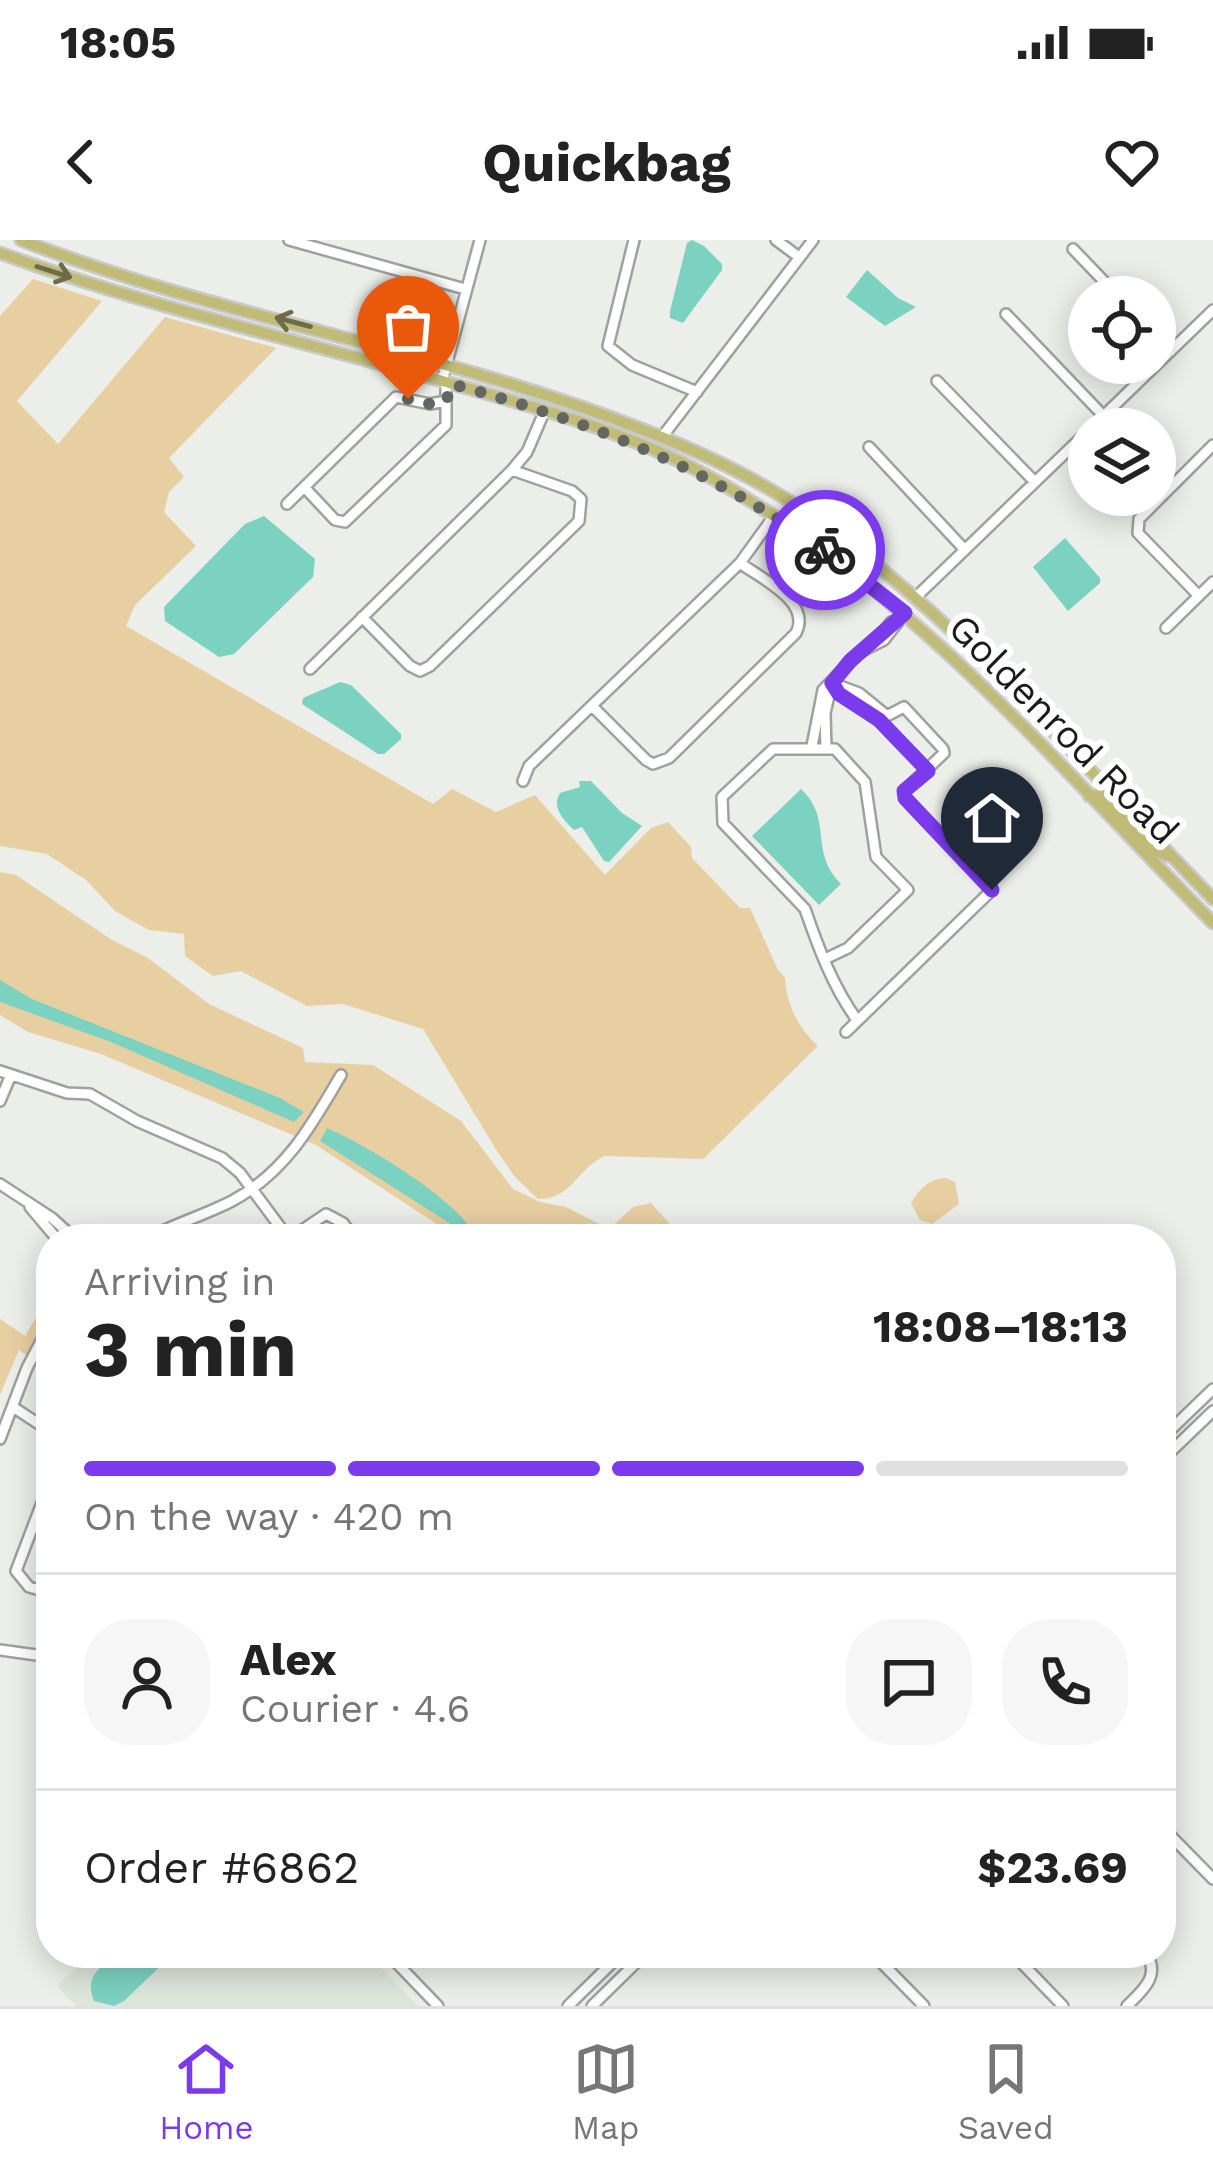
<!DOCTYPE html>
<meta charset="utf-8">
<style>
body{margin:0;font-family:"Work Sans",sans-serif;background:#f6f6f6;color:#222;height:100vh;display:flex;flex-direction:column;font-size:45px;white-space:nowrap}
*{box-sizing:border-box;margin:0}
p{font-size:39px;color:#767676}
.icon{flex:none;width:66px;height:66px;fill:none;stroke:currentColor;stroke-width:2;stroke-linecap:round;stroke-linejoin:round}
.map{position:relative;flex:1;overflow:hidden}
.side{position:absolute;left:36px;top:984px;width:1140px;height:744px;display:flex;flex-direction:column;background:#fff;border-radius:48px;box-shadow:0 6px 30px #0003}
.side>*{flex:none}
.fabs{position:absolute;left:1068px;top:36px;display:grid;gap:24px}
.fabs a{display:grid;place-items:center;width:108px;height:108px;border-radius:50%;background:#fff;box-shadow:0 6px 30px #0003;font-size:60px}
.pin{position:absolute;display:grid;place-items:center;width:102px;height:102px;color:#fff;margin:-123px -51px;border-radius:50% 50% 50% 0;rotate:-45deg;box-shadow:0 0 12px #0007}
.pin .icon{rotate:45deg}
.courier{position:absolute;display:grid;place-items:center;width:120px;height:120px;margin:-60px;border:9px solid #7c3aed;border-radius:50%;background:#fff;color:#222;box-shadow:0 3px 15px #0007}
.head em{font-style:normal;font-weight:700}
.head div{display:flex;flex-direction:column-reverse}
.head{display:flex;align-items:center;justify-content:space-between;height:204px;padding:0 48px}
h1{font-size:78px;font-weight:700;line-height:90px}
.bar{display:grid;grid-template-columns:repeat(4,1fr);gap:18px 12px;align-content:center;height:144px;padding:0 48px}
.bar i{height:15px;border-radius:9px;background:#e0e0e0}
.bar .on{background:#7c3aed}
.bar p{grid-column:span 4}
.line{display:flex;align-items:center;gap:30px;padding:0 48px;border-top:3px solid #e0e0e0}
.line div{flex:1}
.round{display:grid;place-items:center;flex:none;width:126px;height:126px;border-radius:48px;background:#f6f6f6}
.status{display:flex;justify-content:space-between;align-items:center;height:84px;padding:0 60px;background:#fff;direction:ltr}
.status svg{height:33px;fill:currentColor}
header{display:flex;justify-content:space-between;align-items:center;height:156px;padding:0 48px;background:#fff;font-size:54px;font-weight:700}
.dock{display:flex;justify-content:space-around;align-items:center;height:168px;border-top:3px solid #e0e0e0;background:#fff;font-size:33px;color:#767676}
.dock a{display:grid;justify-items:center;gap:6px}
.dock .on{color:#7c3aed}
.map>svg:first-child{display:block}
.built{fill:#dee5d9}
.green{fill:#e8cfa2}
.water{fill:#7cd2c1}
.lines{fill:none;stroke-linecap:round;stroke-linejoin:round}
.minor-casing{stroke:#9fa29c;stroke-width:14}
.major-casing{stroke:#c8c9c8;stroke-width:15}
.minor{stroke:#fff;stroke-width:9}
.major{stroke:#c0bc77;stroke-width:10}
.oneway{stroke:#6e6c48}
.done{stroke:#646662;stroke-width:12;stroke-dasharray:0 21.6}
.route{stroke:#7c3aed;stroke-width:15}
.labels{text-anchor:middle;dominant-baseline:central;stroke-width:12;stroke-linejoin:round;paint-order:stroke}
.street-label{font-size:39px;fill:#1b1c1a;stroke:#fff}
</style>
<div class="status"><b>18:05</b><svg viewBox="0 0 49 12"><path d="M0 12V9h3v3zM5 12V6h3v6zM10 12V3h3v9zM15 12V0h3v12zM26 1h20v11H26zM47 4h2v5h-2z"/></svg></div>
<header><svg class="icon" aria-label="back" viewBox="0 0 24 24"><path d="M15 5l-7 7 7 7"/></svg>Quickbag<svg class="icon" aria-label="heart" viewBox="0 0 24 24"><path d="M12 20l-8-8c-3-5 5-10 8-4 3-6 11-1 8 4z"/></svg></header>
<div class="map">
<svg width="1213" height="1766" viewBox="0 0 1213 1766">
<rect width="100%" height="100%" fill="#ebeee9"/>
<path class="built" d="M91,1713H367L418,1766H76L57,1746Z"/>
<path class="green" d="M33,39L102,61L17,161L58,204L165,77L276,108L169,218L184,237L169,252L164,272L196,306L135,365L126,386L433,564L452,549L496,572L535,555L605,635L651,588L668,582L691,607L692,618L740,668H750L778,730L785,738C786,764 799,789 818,806L703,919L605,916C578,927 572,960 538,959L515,937L497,911L423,789L343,764L307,766L241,731L213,736L185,716L184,694L149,690L115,671L86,640L47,614L0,606V76Z
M0,632L16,635L112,700L148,718L209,764L303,808L305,822L373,825L461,881L513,949L540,962L566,967L609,989L633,967L651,963L679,994L674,999H451L452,994L316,905L101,814L28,792L0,775Z
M946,938L955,942L959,964L932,984L920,980L911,963C920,949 928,939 946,938Z
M40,1071L51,1078V1134L19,1110L0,1155V1079L25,1096Z"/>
<path class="water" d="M692,0L704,6L722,24V30L683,83L670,78V71L687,3Z
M867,30L898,58L916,67L885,86L846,57Z
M264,276L315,319L313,337L234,414L219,417L165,381L164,367L245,284Z
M1065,298L1100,338V343L1068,371L1033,327Z
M340,442L351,445L401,494V499L384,514H378L302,464L303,458Z
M579,541H591L622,573L642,586L609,622L604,621L582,587L574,590C564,580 551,568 560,553L580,547Z
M801,549C834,580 808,611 841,644L819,665L752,596Z
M0,740L32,759L280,858L304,872L294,882L111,802L0,762Z
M327,888C366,905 461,961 477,999H460L451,984L320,901Z
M116,1713H174L124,1761L114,1766L94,1761C84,1737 99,1729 116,1713Z"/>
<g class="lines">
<defs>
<path id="minor" d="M289,0L465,49
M634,0L608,106L632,125L697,152
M776,0L799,17
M1073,9L1119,57
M1006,74L1116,189
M1155,95L1171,111
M442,141L480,0
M937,141L1035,242
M1090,189L1213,70
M662,197L813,0
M869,207L965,310
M1155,230L1171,247
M305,248L335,280L345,282L446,185V142
M287,264L396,157L430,164L446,161
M1199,356L1138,293L1139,279L1213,205
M915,358L1089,190
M362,377L410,426L420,431L430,426L579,281L581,259L572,251L512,230
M1166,388L1213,342
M875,402L891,382H897
M310,429L512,230L527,212L545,170
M832,443L839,454L879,480L928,531
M832,443L859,453L886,475
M592,466L646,520L653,524L669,518L796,393C812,362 762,339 740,323
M812,506L823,450L860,412L884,400L905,373
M826,508L825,473L832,443
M523,541L529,526L740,323L774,276
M825,719L848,708L908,650L876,617L865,542L835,509H773L722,557L723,583L805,669C818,707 833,747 857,780
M846,792L992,650L905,558L904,551L944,513L943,509L904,467L879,480
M0,831L67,853L90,854L137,881L222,918L240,933L289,999L326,974L343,983L355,999
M0,861L10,837
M0,944L52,978L75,999
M30,967L57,999
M146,999C174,984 205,975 232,961C285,933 312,885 341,835
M13,1167L51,1192
M0,1199L27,1128L51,1082
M1161,1199L1213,1149
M1161,1221L1213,1171
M51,1239L16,1331L29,1347L51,1353
M0,1410L51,1417
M1161,1586L1213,1639
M387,1713L438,1766
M872,1713L924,1766
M1012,1713L1063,1766
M568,1766L622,1713
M592,1766L646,1713
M1127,1766C1143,1750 1161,1736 1146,1713"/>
<path id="major" d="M21,0C220,78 436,109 636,187C694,209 755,237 806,272C954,373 1087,530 1213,659
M0,13C145,66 297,100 446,142C527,165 611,187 687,225C897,333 1050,517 1213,683
M1089,556L1101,555L1156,612L1169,616"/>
</defs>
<use href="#minor" class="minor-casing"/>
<use href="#major" class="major-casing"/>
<use href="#minor" class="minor"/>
<use href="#major" class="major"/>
</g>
<defs><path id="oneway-shaft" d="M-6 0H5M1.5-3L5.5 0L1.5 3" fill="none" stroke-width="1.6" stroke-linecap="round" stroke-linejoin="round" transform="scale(3)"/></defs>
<g class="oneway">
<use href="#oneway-shaft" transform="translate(54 32) rotate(18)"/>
<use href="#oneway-shaft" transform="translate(293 82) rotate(-165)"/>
</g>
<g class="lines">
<path class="done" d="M408,159L430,164L446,161L452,144C590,182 707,227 825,310"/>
<path class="route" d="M825,310L905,373L850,421L832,443L839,454L879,480L928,531L904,551L905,558L992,650"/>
</g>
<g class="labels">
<g class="street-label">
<text transform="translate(1064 489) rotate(45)">Goldenrod Road</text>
</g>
</g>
</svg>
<div class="fabs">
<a><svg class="icon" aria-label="locate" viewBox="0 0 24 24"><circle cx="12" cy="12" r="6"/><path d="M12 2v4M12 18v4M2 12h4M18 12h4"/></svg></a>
<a><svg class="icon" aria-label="layers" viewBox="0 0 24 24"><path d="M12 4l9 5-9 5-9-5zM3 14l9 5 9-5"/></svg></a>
</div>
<div class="pin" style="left:408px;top:159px;background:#ea580c"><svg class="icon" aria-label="bag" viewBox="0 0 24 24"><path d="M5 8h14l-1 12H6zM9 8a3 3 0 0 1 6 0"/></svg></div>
<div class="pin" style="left:992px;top:650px;background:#1f2937"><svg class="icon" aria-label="home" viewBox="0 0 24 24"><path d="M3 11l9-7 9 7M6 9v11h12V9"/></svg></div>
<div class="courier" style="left:825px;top:310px"><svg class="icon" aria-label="bike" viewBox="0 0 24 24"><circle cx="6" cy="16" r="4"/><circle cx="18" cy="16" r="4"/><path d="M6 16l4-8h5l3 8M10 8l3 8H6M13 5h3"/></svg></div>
<section class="side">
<div class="head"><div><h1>3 min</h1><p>Arriving in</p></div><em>18:08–18:13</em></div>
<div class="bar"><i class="on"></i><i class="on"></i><i class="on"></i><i></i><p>On the way · 420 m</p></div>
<div class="line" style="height:216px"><a class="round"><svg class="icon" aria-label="person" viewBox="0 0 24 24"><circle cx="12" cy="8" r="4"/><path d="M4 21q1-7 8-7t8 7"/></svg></a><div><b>Alex</b><p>Courier · 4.6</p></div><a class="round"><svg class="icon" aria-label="chat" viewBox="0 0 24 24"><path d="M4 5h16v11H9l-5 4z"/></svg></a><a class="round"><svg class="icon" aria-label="phone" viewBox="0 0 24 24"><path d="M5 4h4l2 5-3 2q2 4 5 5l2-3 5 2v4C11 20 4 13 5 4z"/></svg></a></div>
<div class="line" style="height:156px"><div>Order #6862</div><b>$23.69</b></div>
</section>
</div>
<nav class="dock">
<a class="on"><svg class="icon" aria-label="home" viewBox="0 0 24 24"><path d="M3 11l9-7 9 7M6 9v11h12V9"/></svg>Home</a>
<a><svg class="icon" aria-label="map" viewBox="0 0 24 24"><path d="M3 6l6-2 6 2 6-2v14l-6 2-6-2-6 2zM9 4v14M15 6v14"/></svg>Map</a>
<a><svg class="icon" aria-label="saved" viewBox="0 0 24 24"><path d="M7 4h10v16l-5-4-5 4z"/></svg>Saved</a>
</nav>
